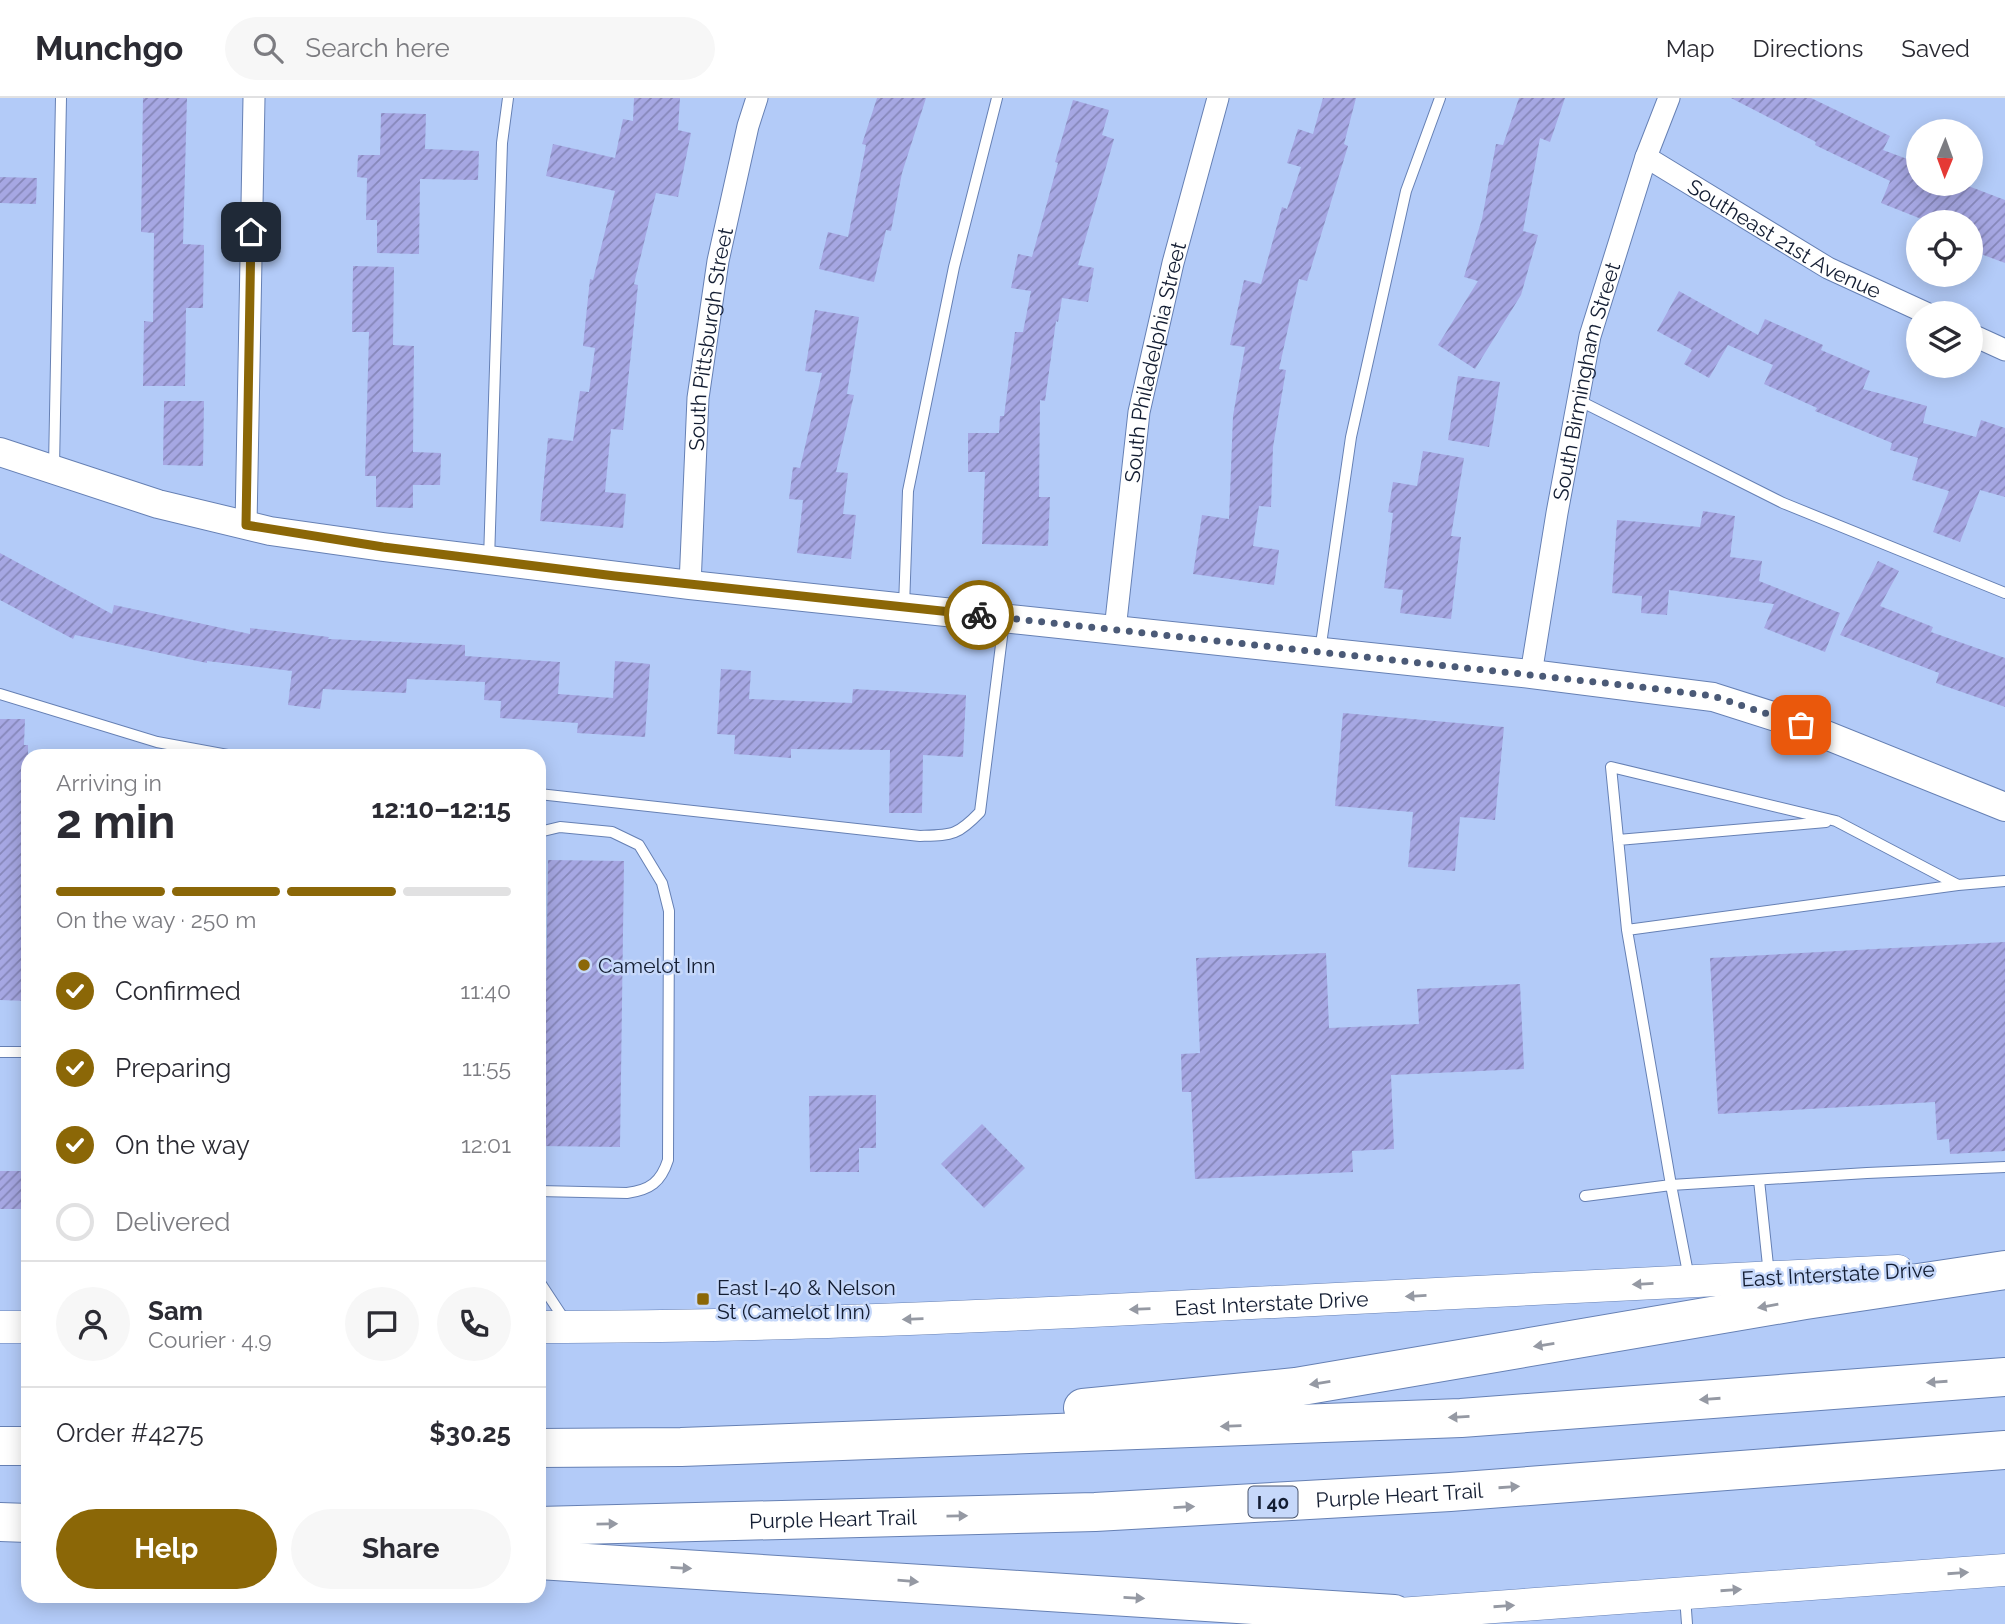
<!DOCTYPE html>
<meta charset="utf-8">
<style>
body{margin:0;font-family:Raleway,sans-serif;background:#f7f7f7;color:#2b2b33;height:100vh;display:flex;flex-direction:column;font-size:26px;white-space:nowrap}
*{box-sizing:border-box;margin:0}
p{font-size:23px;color:#7c7c81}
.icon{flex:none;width:38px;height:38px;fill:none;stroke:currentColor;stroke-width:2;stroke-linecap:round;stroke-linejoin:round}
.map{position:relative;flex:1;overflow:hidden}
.details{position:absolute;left:21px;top:651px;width:525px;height:854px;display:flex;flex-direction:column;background:#fff;border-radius:21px;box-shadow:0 4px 18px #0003}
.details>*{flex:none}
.needle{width:46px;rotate:181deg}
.controls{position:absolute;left:1906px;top:21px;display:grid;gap:14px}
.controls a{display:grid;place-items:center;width:77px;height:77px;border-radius:50%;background:#fff;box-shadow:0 4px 18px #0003;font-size:35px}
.pin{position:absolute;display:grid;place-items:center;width:60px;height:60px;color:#fff;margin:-30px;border-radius:14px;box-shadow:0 4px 10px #0006}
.courier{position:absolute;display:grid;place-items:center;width:70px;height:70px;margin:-35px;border:5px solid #8b6707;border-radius:50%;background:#fff;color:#222;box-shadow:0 2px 9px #0007}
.overview em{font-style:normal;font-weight:700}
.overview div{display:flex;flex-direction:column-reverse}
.overview{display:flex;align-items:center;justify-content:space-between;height:119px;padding:0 35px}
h1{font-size:46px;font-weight:700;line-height:52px}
.bar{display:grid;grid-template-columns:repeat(4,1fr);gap:10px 7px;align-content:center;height:84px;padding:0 35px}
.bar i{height:9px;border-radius:5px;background:#e1e1e2}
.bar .on{background:#8b6707}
.bar p{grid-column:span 4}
.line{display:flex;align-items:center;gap:18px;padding:0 35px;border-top:2px solid #e1e1e2}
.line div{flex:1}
.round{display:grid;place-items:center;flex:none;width:74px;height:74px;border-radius:37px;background:#f7f7f7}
ol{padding:0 35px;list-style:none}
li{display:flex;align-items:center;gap:21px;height:77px}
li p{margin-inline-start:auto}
li .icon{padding:7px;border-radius:50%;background:#8b6707;color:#fff;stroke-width:4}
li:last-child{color:#7c7c81}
li i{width:38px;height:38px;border:4px solid #e1e1e2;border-radius:50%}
.primary-button{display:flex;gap:14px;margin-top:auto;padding:14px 35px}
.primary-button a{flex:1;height:80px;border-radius:42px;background:#8b6707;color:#fff;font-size:28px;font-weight:700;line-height:80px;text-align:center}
.primary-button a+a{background:#f7f7f7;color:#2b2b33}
header{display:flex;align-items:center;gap:42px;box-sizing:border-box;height:98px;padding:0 35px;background:#fff;border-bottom:2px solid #e1e1e2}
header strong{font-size:33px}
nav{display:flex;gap:38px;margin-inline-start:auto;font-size:24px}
.search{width:490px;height:63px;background:#f7f7f7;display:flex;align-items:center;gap:18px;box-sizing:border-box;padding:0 24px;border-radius:38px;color:#7c7c81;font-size:26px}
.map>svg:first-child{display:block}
.building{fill:url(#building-hatch)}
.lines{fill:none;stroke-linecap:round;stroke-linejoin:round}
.service-casing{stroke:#6680b4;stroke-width:12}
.minor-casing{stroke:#6680b4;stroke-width:23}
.tertiary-casing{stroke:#6680b4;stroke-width:30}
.secondary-casing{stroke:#6680b4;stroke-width:33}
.motorway-casing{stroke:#6680b4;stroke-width:40}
.service{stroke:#fff;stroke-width:10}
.minor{stroke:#fff;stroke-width:21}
.tertiary{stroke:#fff;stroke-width:28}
.secondary{stroke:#fff;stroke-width:32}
.motorway{stroke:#fff;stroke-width:38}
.oneway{fill:#9599a3}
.done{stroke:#4b5a77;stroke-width:7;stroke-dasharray:0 12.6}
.route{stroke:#8b6707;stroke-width:9}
.poi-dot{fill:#8b6707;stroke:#c6d8fa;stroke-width:2.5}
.labels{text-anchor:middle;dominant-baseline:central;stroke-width:5;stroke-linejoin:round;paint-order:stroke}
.shield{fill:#c6d8fa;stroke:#49556e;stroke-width:2}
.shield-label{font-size:19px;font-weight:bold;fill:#131d32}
.street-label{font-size:21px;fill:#131d32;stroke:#c6d8fa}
.poi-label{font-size:21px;fill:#131d32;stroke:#c6d8fa;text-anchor:start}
</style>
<header>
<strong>Munchgo</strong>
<div class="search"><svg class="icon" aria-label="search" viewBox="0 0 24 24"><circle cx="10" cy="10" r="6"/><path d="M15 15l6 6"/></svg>Search here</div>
<nav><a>Map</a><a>Directions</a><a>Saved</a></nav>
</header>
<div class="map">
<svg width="2005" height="1526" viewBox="0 0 2005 1526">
<defs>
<pattern id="building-hatch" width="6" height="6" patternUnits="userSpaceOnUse" patternTransform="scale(1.75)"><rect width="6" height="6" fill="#a6a7e3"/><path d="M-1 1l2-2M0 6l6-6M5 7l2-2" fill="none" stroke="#8687b9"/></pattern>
</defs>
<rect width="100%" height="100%" fill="#b3cbf8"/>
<path class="building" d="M143,0H187L183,146L204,147L203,210H186L185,288H143L144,223L153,224L154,135L141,134Z
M634,0H680L678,32L691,35L678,99L656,95L634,186L638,187L623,332L611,331L605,394L626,396L623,430L540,423L548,340L573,343L580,293L589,294L595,250L583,248L590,181L593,182L615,93L546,78L553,46L615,60L623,21L633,23Z
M877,0H926L902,75L891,133L886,132L874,184L819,171L828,134L848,139L866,47L862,46Z
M1323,0H1356L1344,46L1348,48L1307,183L1299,181L1279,271L1286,272L1273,349L1271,409L1259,408L1253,448L1279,452L1274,487L1193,476L1202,417L1229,421L1233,318L1245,249L1230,247L1244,182L1261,186L1282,109L1287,111L1301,69L1287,65L1298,31L1313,36Z
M1519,0H1565L1550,44L1540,40L1523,133L1538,137L1521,197L1475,271L1438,247L1478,183L1464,179L1482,121L1496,46L1503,47Z
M1731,0H1811L1890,38L1883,52L1918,65V86H1963L2005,102V165L1970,152V124H1929L1881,105L1890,83L1815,47L1816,44Z
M1073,2L1109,12L1102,37L1114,41L1078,167L1094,170L1088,204L1062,200L1058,224L1056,223L1045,303L1040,302L1039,399H1050L1048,448L982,446L985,374H968V335H999L1000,318H1004L1015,234H1023L1031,193L1011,190L1018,156L1032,159L1058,65L1055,64Z
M381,15L426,16L425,51L479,53L478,82L420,81L419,156L377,155V122H366L367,80L357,79L358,57H380Z
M0,79L37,80L36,106L0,105Z
M353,168L394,169L393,247L414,248L413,354L441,355L440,387H413V410L376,409V378H365L369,234H352Z
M1679,193L1758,237L1765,221L1823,247L1821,252L1870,273L1863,291L1927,308L1923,325L1976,339L1981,322L2005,330V399L1980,392L1960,444L1933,434L1949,393L1912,382L1918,360L1890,352L1892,345L1815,313L1817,310L1764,286L1773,267L1728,247L1709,280L1684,266L1692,252L1657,233Z
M815,212L859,219L847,296L854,297L836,374L848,375L843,416L856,417L851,461L797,455L803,402L789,401L793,369L800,370L822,275L805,273Z
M1458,278L1500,284L1489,349L1448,342Z
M164,303H204L203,368L163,367Z
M1423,353L1464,360L1451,438L1461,439L1451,521L1400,515L1403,492L1384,490L1393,415L1388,414L1393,384L1417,388Z
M1703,413L1735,418L1730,459L1762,463L1759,483L1840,515L1825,554L1764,530L1774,506L1669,492L1667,517L1641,515L1642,498L1612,495L1617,422L1700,429Z
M0,455L112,516L114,507L250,536V530L329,539L328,541L465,547V558L560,564L558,596L613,600L615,563L650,566L645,639L577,635L578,625L500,620L501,603L484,602L485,584L407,581L406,595L323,591L320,611L288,607L292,573L207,563V565L75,537L73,541L0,502Z
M1878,463L1899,473L1880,508L1933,529L1931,534L2005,560V609L1936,585L1939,575L1840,537Z
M721,571L751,573L749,601L852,605L853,591L966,597L963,659L923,657L922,715H889L890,652L791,651V660L734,656L735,637L717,636Z
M1343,615L1504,629L1495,722L1460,719L1455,773L1408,769L1413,714L1335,708Z
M0,621H25L24,647H28V903L0,902Z
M548,762L624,763L620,1049L539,1048V971H545Z
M2005,844V1053L1950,1056L1949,1041L1937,1042L1935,1004L1718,1016L1710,860Z
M1326,855L1329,930L1419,926L1417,891L1520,886L1524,971L1391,977L1394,1051L1352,1053L1353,1074L1195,1081L1191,994H1182L1181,956L1200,955L1196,860Z
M876,997V1050H859V1074H810L809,998Z
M982,1026L1025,1070L984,1110L941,1066Z
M0,1073H22L21,1111H0Z"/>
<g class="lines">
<defs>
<path id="service" d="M1578,302L1783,405L2005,495
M54,369L61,0
M489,462L502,45L508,0
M904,509L908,393L954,169L997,0
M1320,553L1351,339L1406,93L1440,0
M0,596L157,644L233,658
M539,696L920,738C952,737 957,738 980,714L1004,523
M539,734L560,729L612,734L639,747L662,785L669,813L668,1062C661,1084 650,1092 627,1095L539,1093
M1618,742L1826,724
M1958,787L2005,783
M1627,832L1958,787L1836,723L1611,669L1627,832L1671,1087L1867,1075L2005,1069
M0,954H28
M1759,1082L1769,1177
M1585,1098L1671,1087L1689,1180
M539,1183L566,1224
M1685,1498L1687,1526"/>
<g id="minor">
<path id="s1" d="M1646,59L1828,170L1926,215"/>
<path d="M1970,236L2005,252"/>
<path d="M246,427L254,0"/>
<path id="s2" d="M690,487L698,300L718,163L748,28L757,0"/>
<path id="s3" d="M1115,532L1139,314L1173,165L1218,0"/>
<path id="s4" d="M1531,576L1557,415L1590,238L1646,59L1669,0"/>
</g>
<path id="tertiary" d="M0,354L158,406L270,433L383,449L690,487L1531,576L1713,599L1801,627L2005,709"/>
<g id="secondary">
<path d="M0,1229H28"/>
<path id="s5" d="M539,1229C717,1229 894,1222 1072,1214C1347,1202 1622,1187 1898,1173"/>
<path d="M1371,1518L2005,1472"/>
</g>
<g id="motorway">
<path d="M1083,1310L1296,1289L1805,1202L2005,1172"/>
<path d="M0,1348H28"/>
<path d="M539,1350L681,1349L1461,1320L2005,1279"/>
<path d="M0,1424L28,1425"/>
<path id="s6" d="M539,1428L1095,1414L1450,1394L2005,1352"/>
<path d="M539,1462C824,1478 1109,1499 1394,1516"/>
</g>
</defs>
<use href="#service" class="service-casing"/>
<use href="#minor" class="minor-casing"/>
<use href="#tertiary" class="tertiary-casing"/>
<use href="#secondary" class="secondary-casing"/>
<use href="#motorway" class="motorway-casing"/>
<use href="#service" class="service"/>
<use href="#minor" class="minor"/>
<use href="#tertiary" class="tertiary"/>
<use href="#secondary" class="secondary"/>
<use href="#motorway" class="motorway"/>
</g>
<defs><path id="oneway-solid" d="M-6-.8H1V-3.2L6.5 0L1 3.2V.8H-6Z" transform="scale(1.75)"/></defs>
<g class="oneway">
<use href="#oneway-solid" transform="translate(1643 1186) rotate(177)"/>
<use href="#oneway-solid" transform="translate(1416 1198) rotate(177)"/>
<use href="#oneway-solid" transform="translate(1768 1208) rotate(170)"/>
<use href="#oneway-solid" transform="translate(1140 1211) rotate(178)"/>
<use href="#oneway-solid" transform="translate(913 1221) rotate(178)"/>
<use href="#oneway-solid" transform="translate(1544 1247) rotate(171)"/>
<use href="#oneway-solid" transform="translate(1937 1284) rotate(176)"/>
<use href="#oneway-solid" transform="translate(1320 1285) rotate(171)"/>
<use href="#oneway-solid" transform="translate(1710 1301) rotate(176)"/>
<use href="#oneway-solid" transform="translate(1459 1319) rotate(177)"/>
<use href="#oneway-solid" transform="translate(1231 1328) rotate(178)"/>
<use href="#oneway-solid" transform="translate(1509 1389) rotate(-4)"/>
<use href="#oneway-solid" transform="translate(1184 1409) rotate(-3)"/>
<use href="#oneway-solid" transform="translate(957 1418) rotate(-1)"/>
<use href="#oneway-solid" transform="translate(607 1426) rotate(-1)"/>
<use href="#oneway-solid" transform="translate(681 1470) rotate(3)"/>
<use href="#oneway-solid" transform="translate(1958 1475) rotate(-4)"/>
<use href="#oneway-solid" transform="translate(908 1483) rotate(5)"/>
<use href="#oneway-solid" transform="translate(1731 1492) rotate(-4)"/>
<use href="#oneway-solid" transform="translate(1134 1500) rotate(3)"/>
<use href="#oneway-solid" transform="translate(1504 1508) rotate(-4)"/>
</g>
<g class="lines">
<path class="done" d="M979,517L1641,589L1713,598L1801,627"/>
<path class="route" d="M251,134L246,427L383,449L615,478L979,517"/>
</g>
<g class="poi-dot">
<circle cx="584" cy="867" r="7"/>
<rect x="696" y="1194" width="14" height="14" rx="3.5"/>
</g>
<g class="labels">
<rect class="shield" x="1248.5" y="1388.5" width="49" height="31" rx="5"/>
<g class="shield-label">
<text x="1273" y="1404">I 40</text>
</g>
<g class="street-label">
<text stroke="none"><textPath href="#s1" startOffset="161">Southeast 21st Avenue</textPath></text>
<text stroke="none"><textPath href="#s2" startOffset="247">South Pittsburgh Street</textPath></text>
<text stroke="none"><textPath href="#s3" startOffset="271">South Philadelphia Street</textPath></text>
<text stroke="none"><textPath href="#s4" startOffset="298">South Birmingham Street</textPath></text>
<text transform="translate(1838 1176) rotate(-3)">East Interstate Drive</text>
<text stroke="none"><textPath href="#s5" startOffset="733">East Interstate Drive</textPath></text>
<text stroke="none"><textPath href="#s6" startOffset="861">Purple Heart Trail</textPath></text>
<text stroke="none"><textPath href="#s6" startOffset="294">Purple Heart Trail</textPath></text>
</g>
<g class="poi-label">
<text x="598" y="867">Camelot Inn</text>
<text x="717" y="1189">East I-40 &amp; Nelson<tspan x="717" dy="24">St (Camelot Inn)</tspan></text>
</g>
</g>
</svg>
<div class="controls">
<a><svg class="needle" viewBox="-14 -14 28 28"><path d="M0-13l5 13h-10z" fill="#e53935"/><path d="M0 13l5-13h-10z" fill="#7c7c81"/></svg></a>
<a><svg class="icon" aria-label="locate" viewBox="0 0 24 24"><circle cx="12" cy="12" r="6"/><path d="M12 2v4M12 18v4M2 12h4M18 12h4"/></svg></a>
<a><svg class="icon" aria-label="layers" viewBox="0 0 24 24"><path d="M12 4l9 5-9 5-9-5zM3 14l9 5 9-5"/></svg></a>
</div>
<div class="pin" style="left:1801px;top:627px;background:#ea580c"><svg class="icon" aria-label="bag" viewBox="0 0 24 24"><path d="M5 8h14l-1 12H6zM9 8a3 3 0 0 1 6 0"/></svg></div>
<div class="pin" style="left:251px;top:134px;background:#1f2937"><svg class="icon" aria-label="home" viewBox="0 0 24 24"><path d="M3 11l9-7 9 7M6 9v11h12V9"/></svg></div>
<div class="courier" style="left:979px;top:517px"><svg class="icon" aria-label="bike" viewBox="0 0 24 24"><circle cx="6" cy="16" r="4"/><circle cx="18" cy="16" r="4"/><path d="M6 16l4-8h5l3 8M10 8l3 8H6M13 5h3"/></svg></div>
<section class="details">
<div class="overview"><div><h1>2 min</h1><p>Arriving in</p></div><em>12:10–12:15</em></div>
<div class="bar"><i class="on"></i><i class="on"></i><i class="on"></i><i></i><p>On the way · 250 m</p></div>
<ol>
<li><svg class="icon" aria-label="check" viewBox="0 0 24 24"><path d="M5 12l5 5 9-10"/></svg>Confirmed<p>11:40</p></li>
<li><svg class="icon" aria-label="check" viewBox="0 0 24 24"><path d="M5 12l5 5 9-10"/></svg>Preparing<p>11:55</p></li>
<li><svg class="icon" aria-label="check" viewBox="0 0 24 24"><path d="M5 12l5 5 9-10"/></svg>On the way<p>12:01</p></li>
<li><i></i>Delivered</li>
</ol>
<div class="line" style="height:126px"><a class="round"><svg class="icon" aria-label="person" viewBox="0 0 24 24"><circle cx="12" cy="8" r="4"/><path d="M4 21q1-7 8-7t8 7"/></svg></a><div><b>Sam</b><p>Courier · 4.9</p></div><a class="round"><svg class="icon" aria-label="chat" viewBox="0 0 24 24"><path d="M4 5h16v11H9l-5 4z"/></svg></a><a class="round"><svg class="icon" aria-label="phone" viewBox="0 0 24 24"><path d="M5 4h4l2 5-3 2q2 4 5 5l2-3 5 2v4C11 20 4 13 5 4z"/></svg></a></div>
<div class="line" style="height:91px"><div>Order #4275</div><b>$30.25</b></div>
<div class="primary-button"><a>Help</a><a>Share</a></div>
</section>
</div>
